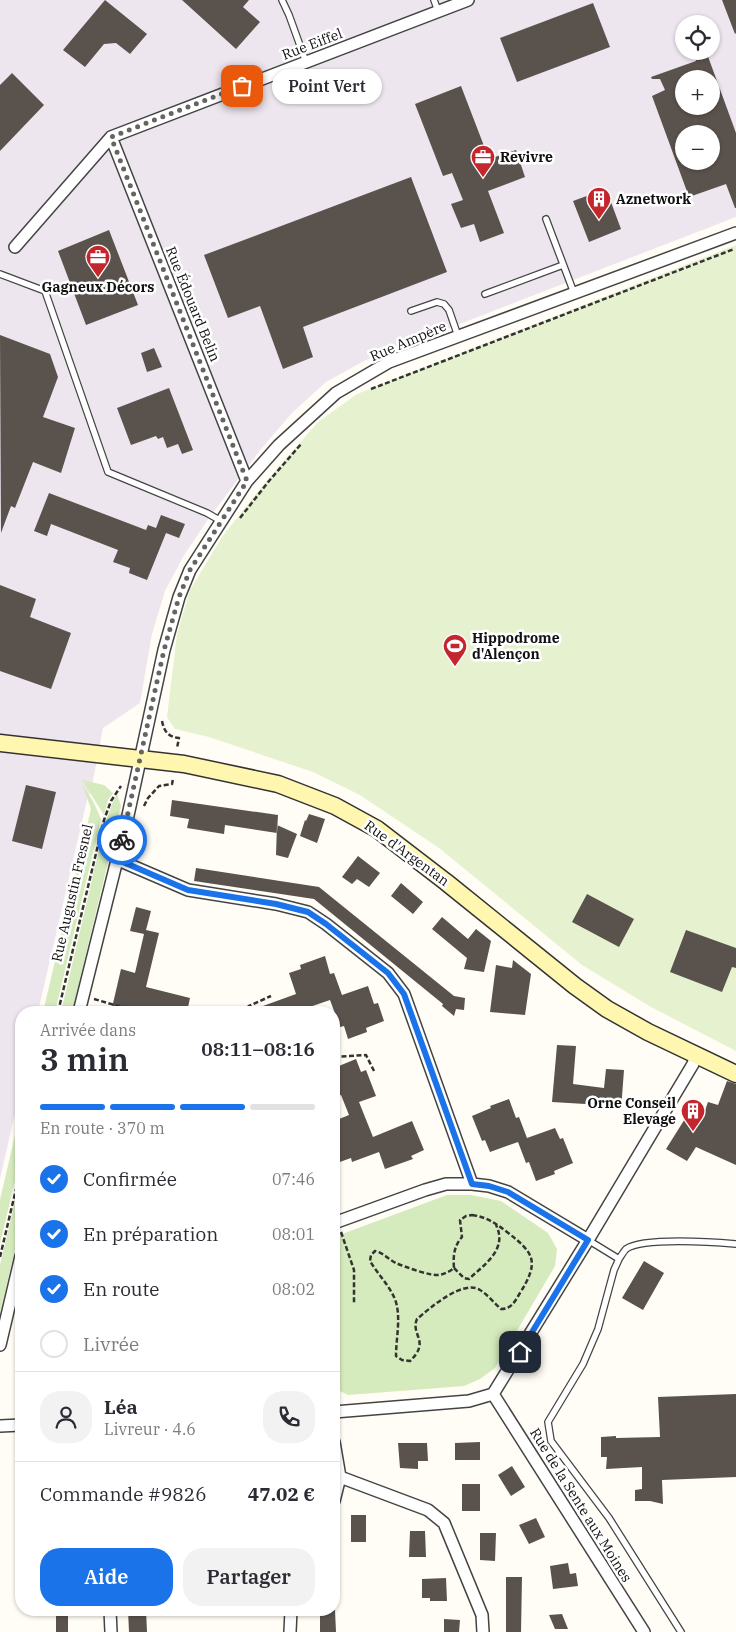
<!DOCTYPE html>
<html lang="fr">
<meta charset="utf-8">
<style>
body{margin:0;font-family:"IBM Plex Serif",serif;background:#f2f2f3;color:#2b2b33;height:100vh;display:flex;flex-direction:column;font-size:19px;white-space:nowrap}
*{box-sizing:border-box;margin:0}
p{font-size:16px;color:#7c7c81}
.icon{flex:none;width:28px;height:28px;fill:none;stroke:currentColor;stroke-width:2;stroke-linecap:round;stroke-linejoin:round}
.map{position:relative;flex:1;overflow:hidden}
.details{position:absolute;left:15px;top:1006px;width:325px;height:610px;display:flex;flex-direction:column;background:#fff;border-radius:20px;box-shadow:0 1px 4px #0004}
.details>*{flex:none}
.fabs{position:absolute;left:675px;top:15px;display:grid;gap:10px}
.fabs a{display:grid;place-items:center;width:45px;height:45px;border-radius:50%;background:#fff;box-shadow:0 1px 4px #0004;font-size:25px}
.pin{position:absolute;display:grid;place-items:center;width:42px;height:42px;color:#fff;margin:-21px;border-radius:10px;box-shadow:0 2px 8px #0006}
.courier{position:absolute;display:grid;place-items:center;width:50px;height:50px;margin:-25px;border:4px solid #1a73e8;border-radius:50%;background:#fff;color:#222;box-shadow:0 1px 6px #0007}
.bubble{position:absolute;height:35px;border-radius:18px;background:#fff;box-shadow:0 1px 4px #0004;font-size:16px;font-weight:600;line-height:35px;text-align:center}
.overview em{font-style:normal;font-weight:600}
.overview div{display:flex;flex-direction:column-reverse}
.overview{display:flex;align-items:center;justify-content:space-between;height:85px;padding:0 25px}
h1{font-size:32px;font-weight:600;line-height:38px}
.bar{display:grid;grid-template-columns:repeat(4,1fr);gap:8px 5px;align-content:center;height:60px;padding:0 25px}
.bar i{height:6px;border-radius:4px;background:#e1e1e2}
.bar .on{background:#1a73e8}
.bar p{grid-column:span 4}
.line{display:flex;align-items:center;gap:12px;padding:0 25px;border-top:1px solid #e1e1e2}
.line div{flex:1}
.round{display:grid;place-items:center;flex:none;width:52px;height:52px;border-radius:20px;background:#f2f2f3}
ol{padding:0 25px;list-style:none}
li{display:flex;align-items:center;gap:15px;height:55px}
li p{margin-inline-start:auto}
li .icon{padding:5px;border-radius:50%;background:#1a73e8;color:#fff;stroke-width:4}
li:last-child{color:#7c7c81}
li i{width:28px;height:28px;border:2px solid #e1e1e2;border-radius:50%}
.action{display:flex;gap:10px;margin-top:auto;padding:10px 25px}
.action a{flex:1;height:58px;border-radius:20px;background:#1a73e8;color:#fff;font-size:20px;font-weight:600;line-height:58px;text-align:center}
.action a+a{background:#f2f2f3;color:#2b2b33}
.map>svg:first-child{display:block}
.industrial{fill:#eee6ef;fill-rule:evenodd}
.green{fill:#d5ebbd}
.pitch{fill:#e6f2cf}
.building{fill:#5a524d;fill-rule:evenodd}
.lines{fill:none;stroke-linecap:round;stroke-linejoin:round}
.service-casing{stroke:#444;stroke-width:8}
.minor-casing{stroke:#444;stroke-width:14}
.secondary-casing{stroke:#333;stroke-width:19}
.path{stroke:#333;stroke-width:2.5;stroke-dasharray:5 2.5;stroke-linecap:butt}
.service{stroke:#fff;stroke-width:5.5}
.minor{stroke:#fff;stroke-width:11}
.secondary{stroke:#fff6b0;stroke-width:16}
.done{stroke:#646461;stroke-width:5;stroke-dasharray:0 9}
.route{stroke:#1a73e8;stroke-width:6}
.labels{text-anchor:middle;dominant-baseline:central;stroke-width:5;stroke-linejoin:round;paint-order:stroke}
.street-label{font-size:14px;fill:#111;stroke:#fff}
.poi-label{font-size:14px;font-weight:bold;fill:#111;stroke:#fff;text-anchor:start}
</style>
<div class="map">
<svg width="736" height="1632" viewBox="0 0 736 1632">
<rect width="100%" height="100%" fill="#fffdf5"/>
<path class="industrial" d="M0,0H736V217L364,361L326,382L292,413L261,449L209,518L183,557L165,591L152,634L140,703L103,728L91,791L87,800L38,1012H21V1087L0,1179ZM684,24H711V51H684ZM684,79H711V106H684ZM684,134H711V161H684Z"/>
<path class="green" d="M82,780L104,785L113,793L108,800L104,815Z
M82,784L93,801L101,819L55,1012H43L91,809Z
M117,794L121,806L117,822L102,834L112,804Z
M116,829L72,1012H61L101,841Z
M21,1109V1155L0,1244V1200Z
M21,1176V1224L0,1313V1265Z
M447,1195H471L501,1201L548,1233L557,1249L555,1266L495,1368L480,1379L464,1386L348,1395L334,1388V1237Z"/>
<path class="pitch" d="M736,245V1051L651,1007L582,965L439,848L360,795L313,772L209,737L175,729L167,717L177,634L190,590L222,537L264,484L317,423L357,394Z"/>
<path class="building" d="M105,0L147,34L130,54L116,43L104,44L85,67L63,50Z
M182,0H249L243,7L260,22L236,49Z
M722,0H736V33L735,34Z
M593,3L610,47L517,82L500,38Z
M704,51H706L736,133V208H735L726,184L689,197L652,96L665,90L660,79H652L651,77L696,61L694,55ZM684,79H711V106H684ZM684,134H711V161H684Z
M12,73L44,105L0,151V85Z
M461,86L489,159L516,150L525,177L488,191L504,233L480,242L474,224L461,228L451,204L463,200L452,173L443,176L415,104Z
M411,177L447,272L303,327L313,357L283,369L260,306L228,318L204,255Z
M606,189L621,229L589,242L573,201Z
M109,230L138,305L86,325L58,251Z
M0,335L50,354L58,377L43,417L75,428L61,473L33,462L15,508L11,506L1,533Z
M154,348L162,367L147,372L141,353Z
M169,388L193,450L182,454L178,444L167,448L163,437L158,439L156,436L131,445L117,408Z
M49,493L146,530L148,525L156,528L161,515L185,524L179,538L166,533L147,580L129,573L130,568L113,562L118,550L51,524L47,536L34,531Z
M0,585L36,599L30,617L71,633L51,689L0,671Z
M26,785L56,792L42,849L12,841Z
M172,800L278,815L277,833L225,825L224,834L187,828L189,819L170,816Z
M309,814L325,819L317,843L300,836L305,820L306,821Z
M277,825L297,834L288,858L276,855Z
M358,856L380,873L369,887L357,879L352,884L342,877Z
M196,868L319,887L454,996L465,998L464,1010L456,1009L454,1016L442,1006L443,1004L314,899L194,881Z
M401,883L423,902L413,914L391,896Z
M587,894L634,919L619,947L572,922Z
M136,907L151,911L146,930L159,933L146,987L190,998L187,1012H111L121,969L135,973L144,934L130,931Z
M442,917L468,939L476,929L491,941L484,972L464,969L467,958L432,929Z
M686,930L736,948V968L732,967L722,992L670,972Z
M325,956L330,974L334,973L342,995L368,986L374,1004L378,1003L384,1021L366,1028L367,1032L348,1039L344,1026L340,1027L330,1000L295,1012H249V1011L296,994L289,973L301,969L300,965Z
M513,960L531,974L525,1015L490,1012L496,965L512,968Z
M557,1045L576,1046L573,1084L604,1088L606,1069L624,1070L621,1110L602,1108V1105L552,1102Z
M356,1059L361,1072L366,1070L376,1096L359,1102L373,1137L412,1121L424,1150L411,1156L413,1159L385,1169L379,1152L352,1162L351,1158L334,1164V1121L349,1115L341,1095L338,1096L334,1086V1068Z
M727,1081L736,1084V1165L696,1147L687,1161L666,1149L688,1114L702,1119L708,1102L718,1105Z
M509,1099L516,1118L519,1117L527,1138L555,1128L560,1139L563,1138L573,1163L554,1171L555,1174L536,1181L529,1162L526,1163L518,1142L490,1152L485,1140L482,1141L472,1116L491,1108L490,1106Z
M644,1261L664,1273L643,1310L622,1298Z
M736,1394V1477L662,1480L663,1504L650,1501H635V1490L642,1489V1467L606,1469L607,1457H601V1437L616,1436V1438L660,1437L658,1397Z
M480,1442V1460H455V1443Z
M398,1443H427L428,1461H418V1469L400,1468Z
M512,1466L525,1487L511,1496L498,1475Z
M462,1484H480V1511H462Z
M351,1515H366V1542H351Z
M536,1518L545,1537L529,1544L519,1525Z
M410,1531H425L426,1557H409Z
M480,1533H496L495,1561L480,1560Z
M568,1563L570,1574L576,1573L578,1586L553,1589L550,1566Z
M506,1577H522L521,1632H506Z
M446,1578L447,1601H430V1598H422V1579Z
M56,1610H68V1632H56Z
M128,1610H146L147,1632H129Z
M320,1610H335L336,1632H320Z
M562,1614L568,1629H555L549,1615Z
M444,1619L460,1620L459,1632H444Z"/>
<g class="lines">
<defs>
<path id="service" d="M282,0L289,15L306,62
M434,0L438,11
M546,219L574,293
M0,274L45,291L108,472L207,513L221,521
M485,294L563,265
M411,311L437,302L444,304L449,310L458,336
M588,1240L619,1259C621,1256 624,1251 626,1249C643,1237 714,1242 736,1244
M619,1259L614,1270L598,1329L583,1364L548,1422L551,1441L609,1518L681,1632"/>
<path id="minor" d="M111,137L247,481
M15,247L111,137L468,0
M116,859L188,890L276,904L308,912L326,924L388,973L404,994L472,1184
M79,1012L127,820L164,650L179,597L190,570L247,481L279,445L336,393L389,362L736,233
M334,1223L425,1190L446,1184H472L489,1186L508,1192L588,1240
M0,1345L21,1256
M493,1394L644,1632
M334,1412L469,1401L493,1394L588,1240L693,1064L696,1055
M0,1426L21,1425
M334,1442L340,1477L334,1501
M340,1477L428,1510L444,1523L482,1615L483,1632
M110,1610L111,1632
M290,1632L291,1610"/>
<path id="secondary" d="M0,743L184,764L278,784L335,806L377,829L446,882L575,986L607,1009L648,1032L736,1074"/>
</defs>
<use href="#service" class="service-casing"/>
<use href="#minor" class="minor-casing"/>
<use href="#secondary" class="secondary-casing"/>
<path class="path" d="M371,389L734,249
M240,518L269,481L302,443
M162,721C164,731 168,737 179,738L177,748
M144,806L148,798L159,786L172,784L173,779
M101,838L112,829
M94,999L125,1008L132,1012
M58,1012L104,820L111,801L121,786
M241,1012L249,1006L271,996
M334,1057L366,1055L375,1073
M472,1215C487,1217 495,1223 507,1232C534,1253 540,1261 520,1293C515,1301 512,1309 501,1309C494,1303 487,1294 480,1290C463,1279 430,1308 417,1319C410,1335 431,1341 410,1361L402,1360L396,1356C396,1337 402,1314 394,1297C388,1284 377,1273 370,1261L371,1255L375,1251C384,1253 389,1260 396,1263C405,1267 430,1276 439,1275C445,1274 450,1271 454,1268C453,1256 454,1246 462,1237L460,1220L466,1216Z
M341,1232L354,1270V1303
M0,1257L21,1168
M454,1268L464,1278L469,1279C485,1264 508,1249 496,1225"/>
<use href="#service" class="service"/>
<use href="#minor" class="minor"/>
<use href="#secondary" class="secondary"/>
</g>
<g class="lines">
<path class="done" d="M122,840L164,650L179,597L190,570L247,481L111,137L242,86"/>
<path class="route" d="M122,840L116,859L188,890L276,904L308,912L326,924L388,973L404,994L472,1184L489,1186L508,1192L588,1240L520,1352"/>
</g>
<defs>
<symbol id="office-pin" viewBox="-11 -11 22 30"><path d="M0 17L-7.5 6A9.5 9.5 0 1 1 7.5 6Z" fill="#c4262e" stroke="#fff"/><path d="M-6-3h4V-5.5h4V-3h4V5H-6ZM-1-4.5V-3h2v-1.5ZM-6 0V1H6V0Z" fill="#fff"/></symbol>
<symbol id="building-pin" viewBox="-11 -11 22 30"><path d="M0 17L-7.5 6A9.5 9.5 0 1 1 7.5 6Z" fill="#c4262e" stroke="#fff"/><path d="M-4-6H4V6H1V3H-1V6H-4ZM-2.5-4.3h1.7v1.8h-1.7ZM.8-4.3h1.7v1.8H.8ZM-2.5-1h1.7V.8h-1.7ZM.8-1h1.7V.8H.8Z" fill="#fff"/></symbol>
<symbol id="stadium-pin" viewBox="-11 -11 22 30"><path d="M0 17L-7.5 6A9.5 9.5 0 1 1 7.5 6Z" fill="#c4262e" stroke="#fff"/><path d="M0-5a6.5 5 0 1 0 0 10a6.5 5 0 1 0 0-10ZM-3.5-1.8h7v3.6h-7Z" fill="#fff"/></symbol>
</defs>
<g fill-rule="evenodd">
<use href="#office-pin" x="469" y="143" width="28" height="38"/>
<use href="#building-pin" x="585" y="185" width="28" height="38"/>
<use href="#office-pin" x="84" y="243" width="28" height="38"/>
<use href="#stadium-pin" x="441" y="632" width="28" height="38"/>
<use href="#building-pin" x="679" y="1097" width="28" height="38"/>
</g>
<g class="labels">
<g class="street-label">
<text transform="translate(312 44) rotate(-21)">Rue Eiffel</text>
<text transform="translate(193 304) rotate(68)">Rue Édouard Belin</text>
<text transform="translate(408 341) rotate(-23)">Rue Ampère</text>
<text transform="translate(407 853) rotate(36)">Rue d'Argentan</text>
<text transform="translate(72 893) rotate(-77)">Rue Augustin Fresnel</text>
<text transform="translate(581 1505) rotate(58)">Rue de la Sente aux Moines</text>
</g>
<g class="poi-label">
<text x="500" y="157">Revivre</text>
<text x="616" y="199">Aznetwork</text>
<text x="98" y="287" text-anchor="middle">Gagneux Décors</text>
<text x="472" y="638">Hippodrome<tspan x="472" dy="16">d'Alençon</tspan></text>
<text x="676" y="1103" text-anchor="end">Orne Conseil<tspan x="676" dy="16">Elevage</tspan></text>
</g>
</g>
</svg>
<div class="fabs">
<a><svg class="icon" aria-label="locate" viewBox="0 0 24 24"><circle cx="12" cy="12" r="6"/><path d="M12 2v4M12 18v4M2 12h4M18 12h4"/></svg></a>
<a>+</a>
<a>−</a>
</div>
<div class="pin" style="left:242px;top:86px;background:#ea580c"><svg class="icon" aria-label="bag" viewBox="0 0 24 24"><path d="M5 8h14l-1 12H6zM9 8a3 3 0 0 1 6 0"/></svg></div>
<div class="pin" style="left:520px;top:1352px;background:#1f2937"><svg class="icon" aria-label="home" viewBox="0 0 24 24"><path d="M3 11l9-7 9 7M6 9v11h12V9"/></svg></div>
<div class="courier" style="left:122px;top:840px"><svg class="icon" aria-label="bike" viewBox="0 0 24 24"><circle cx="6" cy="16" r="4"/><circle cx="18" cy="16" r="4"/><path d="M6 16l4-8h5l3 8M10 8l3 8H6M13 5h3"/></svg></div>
<div class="bubble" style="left:272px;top:69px;width:110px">Point Vert</div>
<section class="details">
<div class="overview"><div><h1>3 min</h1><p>Arrivée dans</p></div><em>08:11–08:16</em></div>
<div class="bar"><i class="on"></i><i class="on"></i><i class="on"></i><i></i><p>En route · 370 m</p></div>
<ol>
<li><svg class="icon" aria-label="check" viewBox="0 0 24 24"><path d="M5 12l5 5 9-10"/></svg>Confirmée<p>07:46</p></li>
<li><svg class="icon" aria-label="check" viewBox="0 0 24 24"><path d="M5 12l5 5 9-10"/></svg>En préparation<p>08:01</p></li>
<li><svg class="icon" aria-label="check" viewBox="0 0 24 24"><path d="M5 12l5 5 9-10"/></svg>En route<p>08:02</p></li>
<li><i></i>Livrée</li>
</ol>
<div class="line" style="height:90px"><a class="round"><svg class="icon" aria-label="person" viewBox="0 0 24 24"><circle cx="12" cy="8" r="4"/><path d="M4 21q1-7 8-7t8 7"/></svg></a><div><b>Léa</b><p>Livreur · 4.6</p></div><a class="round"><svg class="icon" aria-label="phone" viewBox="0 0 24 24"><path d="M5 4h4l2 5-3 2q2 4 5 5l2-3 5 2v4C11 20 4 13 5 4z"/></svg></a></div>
<div class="line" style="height:65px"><div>Commande #9826</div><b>47.02 €</b></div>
<div class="action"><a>Aide</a><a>Partager</a></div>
</section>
</div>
